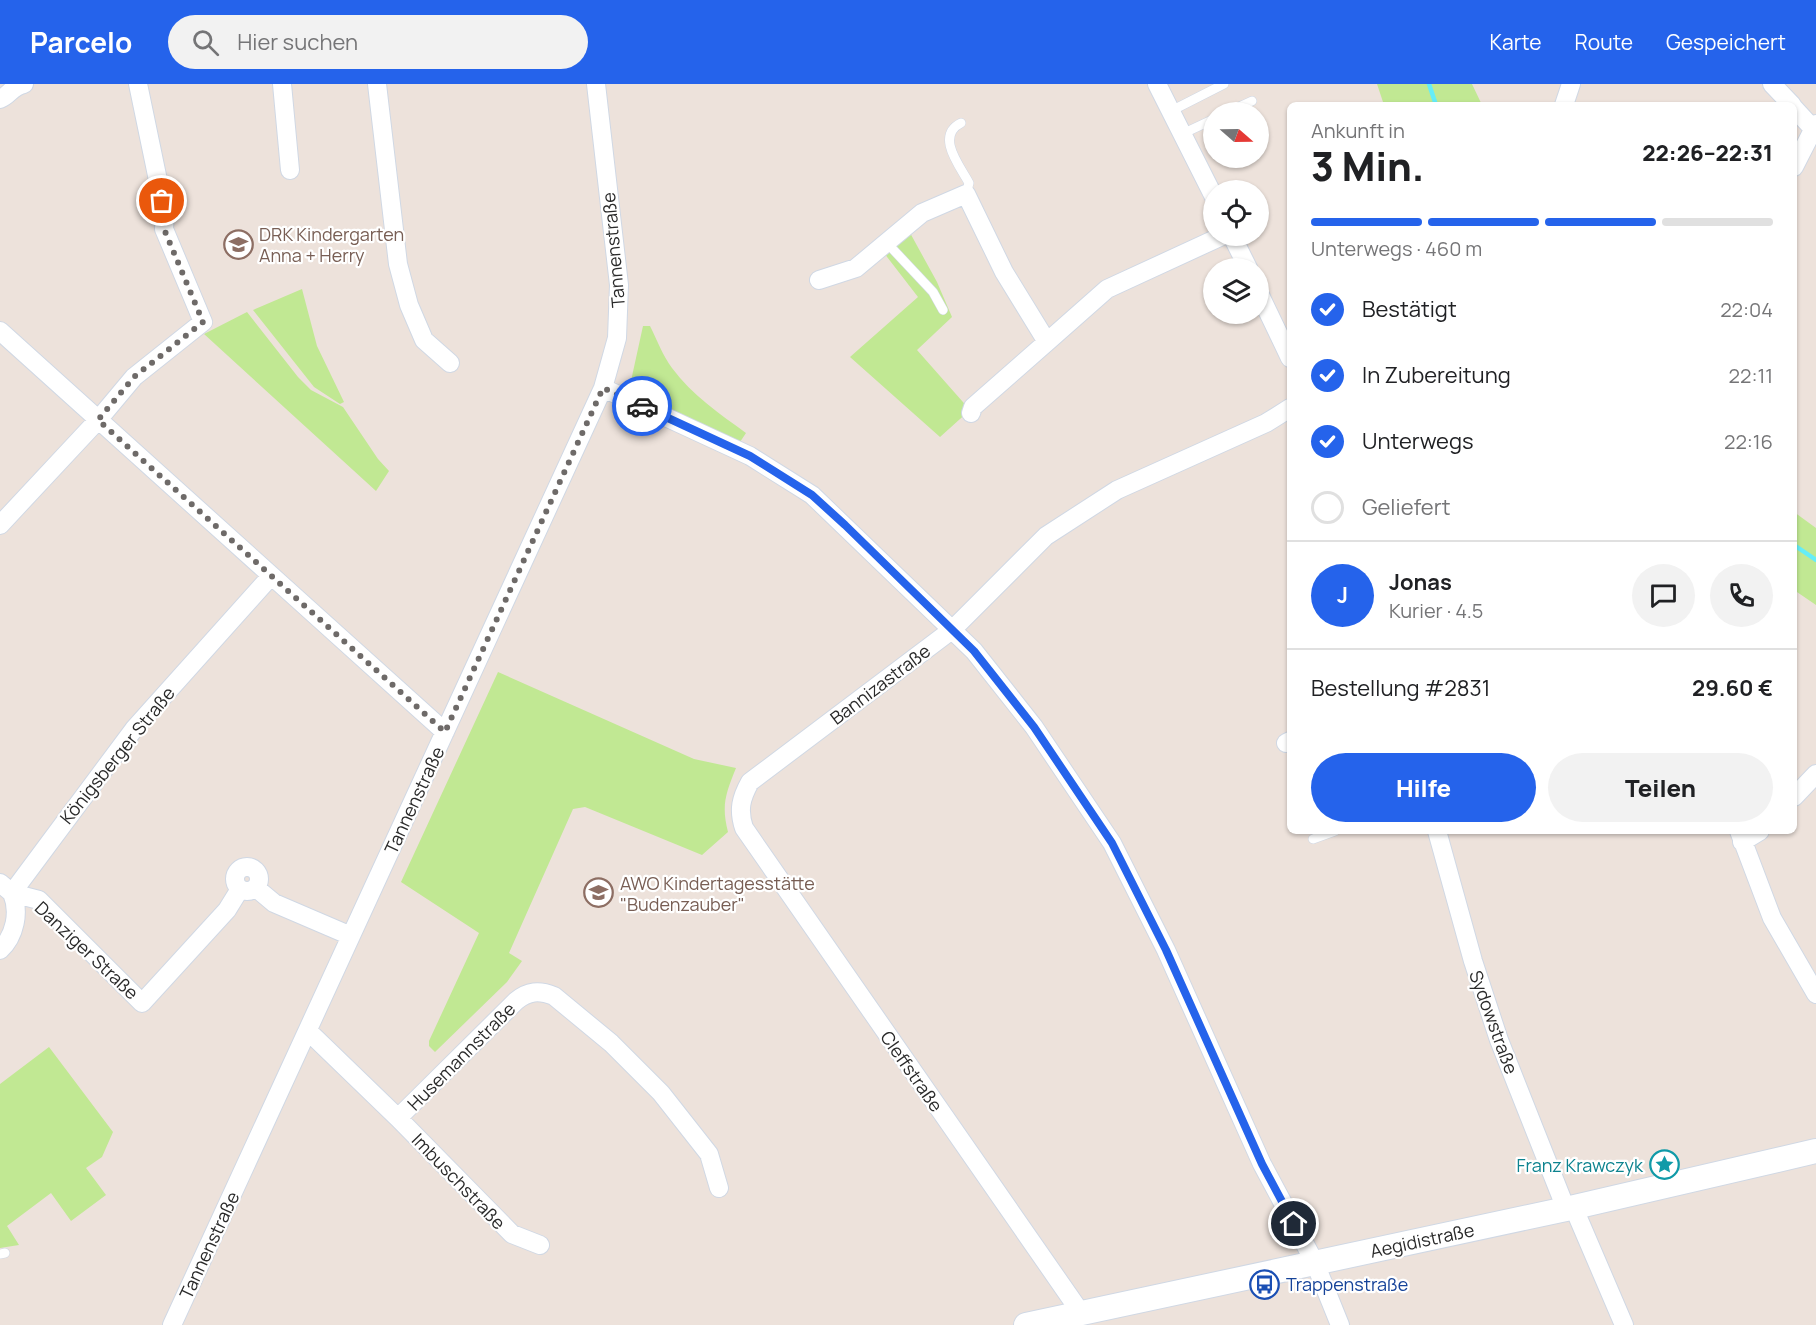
<!DOCTYPE html>
<html lang="de">
<meta charset="utf-8">
<style>
body{margin:0;font-family:Manrope,sans-serif;background:#f2f2f2;color:#202124;height:100vh;display:flex;flex-direction:column;font-size:22px;white-space:nowrap}
*{box-sizing:border-box;margin:0}
p{font-size:20px;color:#757577}
.icon{flex:none;width:33px;height:33px;fill:none;stroke:currentColor;stroke-width:2;stroke-linecap:round;stroke-linejoin:round}
.map{position:relative;flex:1;overflow:hidden}
.details{position:absolute;left:1287px;top:18px;width:510px;height:732px;display:flex;flex-direction:column;background:#fff;border-radius:9px;box-shadow:0 2px 4px #0004}
.details>*{flex:none}
.needle{width:39px;rotate:110deg}
.controls{position:absolute;left:1203px;top:18px;display:grid;gap:12px}
.controls a{display:grid;place-items:center;width:66px;height:66px;border-radius:50%;background:#fff;box-shadow:0 2px 4px #0004;font-size:30px}
.pin{position:absolute;display:grid;place-items:center;width:51px;height:51px;color:#fff;margin:-26px;border:3px solid #fff;border-radius:50%;box-shadow:0 2px 6px #0007}
.courier{position:absolute;display:grid;place-items:center;width:60px;height:60px;margin:-30px;border:4px solid #2563eb;border-radius:50%;background:#fff;color:#222;box-shadow:0 2px 8px #0007}
.summary em{font-style:normal;font-weight:800}
.summary div{display:flex;flex-direction:column-reverse}
.summary{display:flex;align-items:center;justify-content:space-between;height:102px;padding:0 24px}
h1{font-size:39px;font-weight:800;line-height:45px}
.bar{display:grid;grid-template-columns:repeat(4,1fr);gap:9px 6px;align-content:center;height:72px;padding:0 24px}
.bar i{height:8px;border-radius:4px;background:#e0e0e0}
.bar .selected{background:#2563eb}
.bar p{grid-column:span 4}
.line{display:flex;align-items:center;gap:15px;padding:0 24px;border-top:2px solid #e0e0e0}
.line div{flex:1}
.round{display:grid;place-items:center;flex:none;width:63px;height:63px;border-radius:32px;background:#f2f2f2}
ol{padding:0 24px;list-style:none}
li{display:flex;align-items:center;gap:18px;height:66px}
li p{margin-inline-start:auto}
li .icon{padding:6px;border-radius:50%;background:#2563eb;color:#fff;stroke-width:4}
li:last-child{color:#757577}
li i{width:33px;height:33px;border:3px solid #e0e0e0;border-radius:50%}
.cta{display:flex;gap:12px;margin-top:auto;padding:12px 24px}
.cta a{flex:1;height:69px;border-radius:36px;background:#2563eb;color:#fff;font-size:24px;font-weight:800;line-height:69px;text-align:center}
.cta a+a{background:#f2f2f2;color:#202124}
header{display:flex;align-items:center;gap:36px;box-sizing:border-box;height:84px;padding:0 30px;background:#2563eb;color:#fff}
header strong{font-size:28px}
nav{display:flex;gap:33px;margin-inline-start:auto;font-size:21px}
.search{width:420px;height:54px;background:#f2f2f2;display:flex;align-items:center;gap:15px;box-sizing:border-box;padding:0 21px;border-radius:33px;color:#757577;font-size:22px}
.map>svg:first-child{display:block}
.green{fill:#c1e893}
.lines{fill:none;stroke-linecap:round;stroke-linejoin:round}
.stream{stroke:#66edf7;stroke-width:4.5}
.lane-casing{stroke:#d0d8e4;stroke-width:10}
.street-casing{stroke:#d0d8e4;stroke-width:20}
.secondary-casing{stroke:#d0d8e4;stroke-width:26}
.lane{stroke:#fff;stroke-width:9}
.street{stroke:#fff;stroke-width:18}
.secondary{stroke:#fff;stroke-width:24}
.done{stroke:#6e6a68;stroke-width:6;stroke-dasharray:0 10.8}
.route{stroke:#2563eb;stroke-width:8}
.labels{text-anchor:middle;dominant-baseline:central;stroke-width:4.5;stroke-linejoin:round;paint-order:stroke}
.education-label{font-size:18px;fill:#785e54;stroke:#fff;text-anchor:start}
.street-label{font-size:18px;fill:#2a2a2a;stroke:#fff}
.culture-label{font-size:18px;fill:#0d838f;stroke:#fff;text-anchor:end}
.transit-label{font-size:18px;fill:#164399;stroke:#fff;text-anchor:start}
</style>
<header>
<strong>Parcelo</strong>
<div class="search"><svg class="icon" aria-label="search" viewBox="0 0 24 24"><circle cx="10" cy="10" r="6"/><path d="M15 15l6 6"/></svg>Hier suchen</div>
<nav><a>Karte</a><a>Route</a><a>Gespeichert</a></nav>
</header>
<div class="map">
<svg width="1816" height="1241" viewBox="0 0 1816 1241">
<rect width="100%" height="100%" fill="#ede2db"/>
<path class="green" d="M1377,0H1472L1482,21H1384Z
M909,147L937,198L952,233L917,266L970,326L940,353L850,273L918,213L884,169Z
M302,205L317,262L344,318L340,320L314,303L253,226Z
M247,228L298,293L311,306L343,323L378,375L389,387L376,407L204,250Z
M643,242H650C657,256 663,272 672,284C692,311 720,330 746,349L740,358L629,306Z
M1794,428L1816,444V521L1794,506Z
M498,588L694,675L736,684C726,709 721,721 728,748L702,771L585,723L573,725L509,869L522,877L507,898L435,968L429,962V957L479,849L401,798Z
M49,963L113,1048L102,1073L86,1084L106,1111L71,1137L51,1109L7,1142L19,1161L0,1164V1000Z"/>
<g class="lines">
<path class="stream" d="M1429,0L1436,21
M1794,461L1816,476"/>
<defs>
<path id="lane" d="M1171,27L1224,0
M1228,28L1252,17
M961,39C935,52 960,82 969,99L966,110
M1182,50L1214,35
M887,159L933,208L943,226
M1313,755L1335,747
M0,1170L5,1169"/>
<path id="street" d="M282,0L290,86
M377,0L398,180L409,221L424,256L450,279
M1157,0L1214,113
M1772,0L1792,21
M0,15C10,11 11,3 24,0
M1564,21L1571,0
M1794,24L1816,48
M1794,83L1816,40
M1232,152L1248,184
M819,196L856,184L922,129L966,110L1004,188L1047,258L1107,205L1222,152
M1258,207L1290,274
M0,247L445,648
M603,304L750,372L812,411L974,567L1034,643L1112,759L1166,866L1262,1080L1315,1179L1340,1241
M971,329L973,323L1047,258
M0,441L98,336L134,293L203,238L164,145L165,130L138,0
M1286,659L1290,657
M1794,713L1816,690
M1437,747L1473,877L1499,956L1566,1125
M1739,747L1772,834L1816,910
M1742,758L1760,747
M235 795a12 12 0 1 1 24 0a12 12 0 1 1-24 0Z
M0,799L12,809L39,816L142,919L227,826L240,805
M256,804L274,819L351,852
M12,809L134,645L271,492
M0,866C15,852 20,828 12,809
M308,947L398,1034L512,1150L540,1161
M398,1034L516,917C528,907 539,906 554,912L611,959L661,1009L709,1070L719,1104
M1573,1122L1624,1241
M1081,1229L744,744C738,726 741,714 750,698L953,545L1046,452L1117,406L1266,339L1290,324
M172,1241L603,304L617,254L619,201L596,0"/>
<path id="secondary" d="M1026,1241L1566,1125L1816,1067"/>
</defs>
<use href="#lane" class="lane-casing"/>
<use href="#street" class="street-casing"/>
<use href="#secondary" class="secondary-casing"/>
<use href="#lane" class="lane"/>
<use href="#street" class="street"/>
<use href="#secondary" class="secondary"/>
</g>
<g class="lines">
<path class="done" d="M162,117L165,130L164,145L203,238L134,293L98,336L445,648L603,304L642,322"/>
<path class="route" d="M642,322L750,372L812,411L845,441L974,567L1034,643L1112,759L1166,866L1262,1080L1294,1140"/>
</g>
<defs>
<symbol id="school-ring" viewBox="-11 -11 22 22"><circle r="9.5" fill="#fff" stroke="#8d6e63" stroke-width="1.5"/><path d="M0-5L7-2L0 1L-7-2ZM-4 1L0 2.5L4 1V4Q0 6-4 4Z" fill="#8d6e63"/></symbol>
<symbol id="sight-ring" viewBox="-11 -11 22 22"><circle r="9.5" fill="#fff" stroke="#0f9aa8" stroke-width="1.5"/><path d="M0-6L1.8-2.2L6-1.7L2.9 1.2L3.7 5.4L0 3.3L-3.7 5.4L-2.9 1.2L-6-1.7L-1.8-2.2Z" fill="#0f9aa8"/></symbol>
<symbol id="bus-ring" viewBox="-11 -11 22 22"><circle r="9.5" fill="#fff" stroke="#1a4fb4" stroke-width="1.5"/><path d="M-5-6H5V4H4V6H2V4H-2V6H-4V4H-5ZM-3.5-4V0h7V-4ZM-3.5 1.2v1.5H-2V1.2ZM2 1.2v1.5H3.5V1.2Z" fill="#1a4fb4"/></symbol>
</defs>
<g fill-rule="evenodd">
<use href="#school-ring" x="222" y="144" width="33" height="33"/>
<use href="#school-ring" x="582" y="792" width="33" height="33"/>
<use href="#sight-ring" x="1648" y="1064" width="33" height="33"/>
<use href="#bus-ring" x="1248" y="1184" width="33" height="33"/>
</g>
<g class="labels">
<g class="education-label">
<text x="259" y="150">DRK Kindergarten<tspan x="259" dy="21">Anna + Herry</tspan></text>
<text x="620" y="799">AWO Kindertagesstätte<tspan x="620" dy="21">"Budenzauber"</tspan></text>
</g>
<g class="street-label">
<text transform="translate(613 166) rotate(-95)">Tannenstraße</text>
<text transform="translate(880 600) rotate(-37)">Bannizastraße</text>
<text transform="translate(117 671) rotate(-51)">Königsberger Straße</text>
<text transform="translate(414 716) rotate(-65)">Tannenstraße</text>
<text transform="translate(87 866) rotate(43)">Danziger Straße</text>
<text transform="translate(1494 938) rotate(70)">Sydowstraße</text>
<text transform="translate(461 972) rotate(-45)">Husemannstraße</text>
<text transform="translate(912 987) rotate(55)">Cleffstraße</text>
<text transform="translate(459 1097) rotate(46)">Imbuschstraße</text>
<text transform="translate(1422 1156) rotate(-12)">Aegidistraße</text>
<text transform="translate(209 1161) rotate(-65)">Tannenstraße</text>
</g>
<g class="culture-label">
<text x="1643" y="1081">Franz Krawczyk</text>
</g>
<g class="transit-label">
<text x="1286" y="1200">Trappenstraße</text>
</g>
</g>
</svg>
<div class="controls">
<a><svg class="needle" viewBox="-14 -14 28 28"><path d="M0-13l5 13h-10z" fill="#e53935"/><path d="M0 13l5-13h-10z" fill="#757577"/></svg></a>
<a><svg class="icon" aria-label="locate" viewBox="0 0 24 24"><circle cx="12" cy="12" r="6"/><path d="M12 2v4M12 18v4M2 12h4M18 12h4"/></svg></a>
<a><svg class="icon" aria-label="layers" viewBox="0 0 24 24"><path d="M12 4l9 5-9 5-9-5zM3 14l9 5 9-5"/></svg></a>
</div>
<div class="pin" style="left:162px;top:117px;background:#ea580c"><svg class="icon" aria-label="bag" viewBox="0 0 24 24"><path d="M5 8h14l-1 12H6zM9 8a3 3 0 0 1 6 0"/></svg></div>
<div class="pin" style="left:1294px;top:1140px;background:#1f2937"><svg class="icon" aria-label="home" viewBox="0 0 24 24"><path d="M3 11l9-7 9 7M6 9v11h12V9"/></svg></div>
<div class="courier" style="left:642px;top:322px"><svg class="icon" aria-label="car" viewBox="0 0 24 24"><path d="M5 17H2v-5l4-1 3-4h7l3 4 3 1v5h-3M9 17h6M6 11h13"/><circle cx="7" cy="17" r="2"/><circle cx="17" cy="17" r="2"/></svg></div>
<section class="details">
<div class="summary"><div><h1>3 Min.</h1><p>Ankunft in</p></div><em>22:26–22:31</em></div>
<div class="bar"><i class="selected"></i><i class="selected"></i><i class="selected"></i><i></i><p>Unterwegs · 460 m</p></div>
<ol>
<li><svg class="icon" aria-label="check" viewBox="0 0 24 24"><path d="M5 12l5 5 9-10"/></svg>Bestätigt<p>22:04</p></li>
<li><svg class="icon" aria-label="check" viewBox="0 0 24 24"><path d="M5 12l5 5 9-10"/></svg>In Zubereitung<p>22:11</p></li>
<li><svg class="icon" aria-label="check" viewBox="0 0 24 24"><path d="M5 12l5 5 9-10"/></svg>Unterwegs<p>22:16</p></li>
<li><i></i>Geliefert</li>
</ol>
<div class="line" style="height:108px"><b class="round" style="background:#2563eb;color:#fff">J</b><div><b>Jonas</b><p>Kurier · 4.5</p></div><a class="round"><svg class="icon" aria-label="chat" viewBox="0 0 24 24"><path d="M4 5h16v11H9l-5 4z"/></svg></a><a class="round"><svg class="icon" aria-label="phone" viewBox="0 0 24 24"><path d="M5 4h4l2 5-3 2q2 4 5 5l2-3 5 2v4C11 20 4 13 5 4z"/></svg></a></div>
<div class="line" style="height:78px"><div>Bestellung #2831</div><b>29.60 €</b></div>
<div class="cta"><a>Hilfe</a><a>Teilen</a></div>
</section>
</div>
